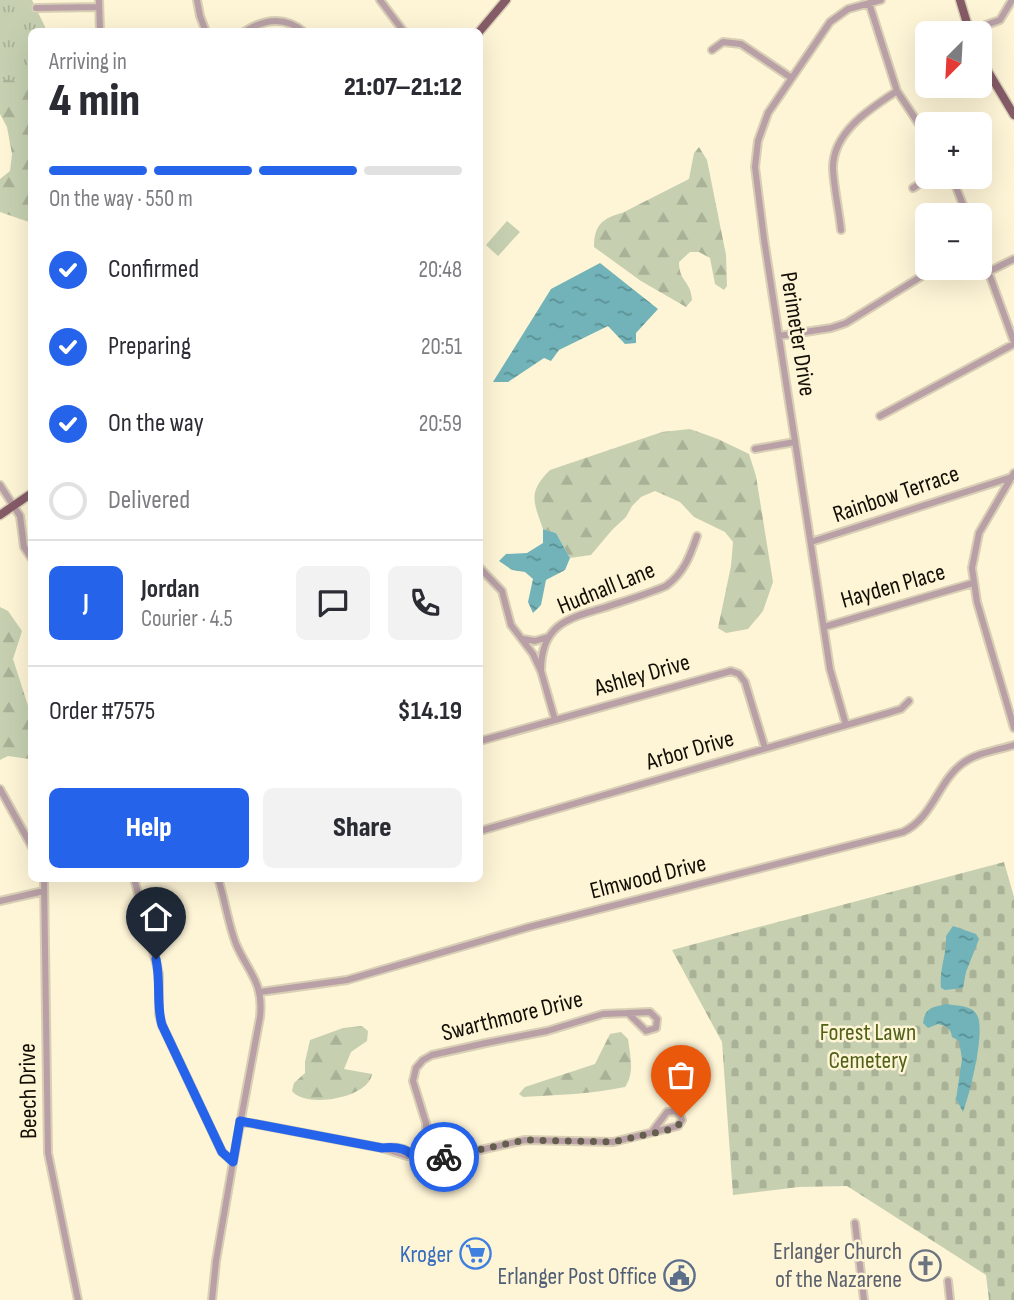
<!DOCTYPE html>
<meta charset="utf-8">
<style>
body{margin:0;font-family:"Sofia Sans Condensed",sans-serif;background:#f2f2f3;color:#2b2b33;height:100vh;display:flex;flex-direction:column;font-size:26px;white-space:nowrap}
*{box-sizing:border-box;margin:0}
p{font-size:23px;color:#7c7c81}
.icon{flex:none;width:38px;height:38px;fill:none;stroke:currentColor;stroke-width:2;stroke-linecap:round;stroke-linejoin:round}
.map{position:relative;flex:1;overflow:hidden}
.sheet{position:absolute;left:28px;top:28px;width:455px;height:854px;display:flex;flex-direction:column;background:#fff;border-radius:10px;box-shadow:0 7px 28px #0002}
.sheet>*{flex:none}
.needle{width:46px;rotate:204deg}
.fabs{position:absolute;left:915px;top:21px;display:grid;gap:14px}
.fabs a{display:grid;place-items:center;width:77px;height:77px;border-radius:10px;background:#fff;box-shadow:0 7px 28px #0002;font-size:35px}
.pin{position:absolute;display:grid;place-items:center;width:60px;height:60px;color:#fff;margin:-72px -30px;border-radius:50% 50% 50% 0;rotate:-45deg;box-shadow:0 0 7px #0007}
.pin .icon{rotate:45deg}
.courier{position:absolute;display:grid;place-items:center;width:70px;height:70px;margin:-35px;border:5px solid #2563eb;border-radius:50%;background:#fff;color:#222;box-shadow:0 2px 9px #0007}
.head em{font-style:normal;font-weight:800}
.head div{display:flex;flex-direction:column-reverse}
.head{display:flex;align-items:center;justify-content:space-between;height:119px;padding:0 21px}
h1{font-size:46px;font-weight:800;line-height:52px}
.bar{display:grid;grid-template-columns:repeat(4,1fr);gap:10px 7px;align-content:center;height:84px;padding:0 21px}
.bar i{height:9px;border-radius:5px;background:#e1e1e2}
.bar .active{background:#2563eb}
.bar p{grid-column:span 4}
.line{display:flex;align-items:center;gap:18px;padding:0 21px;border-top:2px solid #e1e1e2}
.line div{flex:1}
.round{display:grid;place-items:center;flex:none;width:74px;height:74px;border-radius:10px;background:#f2f2f3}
ol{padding:0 21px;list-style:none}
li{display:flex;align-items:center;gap:21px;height:77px}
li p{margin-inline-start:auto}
li .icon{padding:7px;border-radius:50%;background:#2563eb;color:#fff;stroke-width:4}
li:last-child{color:#7c7c81}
li i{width:38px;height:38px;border:4px solid #e1e1e2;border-radius:50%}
.primary-button{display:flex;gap:14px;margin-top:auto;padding:14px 21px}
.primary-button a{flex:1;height:80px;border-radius:10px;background:#2563eb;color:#fff;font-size:28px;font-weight:800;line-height:80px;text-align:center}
.primary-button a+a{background:#f2f2f3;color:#2b2b33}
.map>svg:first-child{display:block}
.grass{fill:url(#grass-tufts)}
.forest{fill:url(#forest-firs)}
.cemetery{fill:url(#cemetery-stones)}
.garden{fill:#c6d0b1}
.water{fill:url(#water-ripples)}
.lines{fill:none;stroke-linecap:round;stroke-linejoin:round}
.minor-casing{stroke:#d8cfb5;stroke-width:10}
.major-casing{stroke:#d8cfb5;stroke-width:11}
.minor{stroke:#b9a0a7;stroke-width:6}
.major{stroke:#855b67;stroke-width:8}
.done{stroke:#655e4e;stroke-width:7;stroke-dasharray:0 12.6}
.route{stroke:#2563eb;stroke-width:9}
.labels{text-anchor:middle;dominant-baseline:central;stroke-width:5;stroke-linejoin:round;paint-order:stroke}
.street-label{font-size:24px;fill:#120e05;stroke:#fef4d6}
.park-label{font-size:24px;fill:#4f6018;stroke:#fef4d6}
.worship-label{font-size:24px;fill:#5b616d;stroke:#fef4d6;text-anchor:end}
.shop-label{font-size:24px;fill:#366cbe;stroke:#fef4d6;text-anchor:end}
.service-label{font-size:24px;fill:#4e5e75;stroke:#fef4d6;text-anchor:end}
</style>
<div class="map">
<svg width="1014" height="1300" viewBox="0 0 1014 1300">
<defs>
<pattern id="grass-tufts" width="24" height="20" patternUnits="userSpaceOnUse" patternTransform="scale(1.75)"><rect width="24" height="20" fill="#c6d0b1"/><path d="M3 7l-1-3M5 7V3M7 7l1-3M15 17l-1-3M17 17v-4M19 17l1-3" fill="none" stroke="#a9b197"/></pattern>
<pattern id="forest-firs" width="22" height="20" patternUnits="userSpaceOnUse" patternTransform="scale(1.75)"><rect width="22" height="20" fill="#c6d0b1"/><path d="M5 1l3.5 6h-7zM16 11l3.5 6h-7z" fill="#a9b197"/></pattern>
<pattern id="cemetery-stones" width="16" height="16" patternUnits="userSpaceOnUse" patternTransform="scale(1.75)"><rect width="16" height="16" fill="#c6d0b1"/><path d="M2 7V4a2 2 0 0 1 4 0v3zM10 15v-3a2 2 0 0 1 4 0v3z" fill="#a9b197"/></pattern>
<pattern id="water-ripples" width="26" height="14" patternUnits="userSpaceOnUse" patternTransform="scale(1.75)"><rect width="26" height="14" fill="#71b3b8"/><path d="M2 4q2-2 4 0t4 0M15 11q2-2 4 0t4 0" fill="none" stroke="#5b9094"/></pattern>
</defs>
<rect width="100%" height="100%" fill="#fef4d6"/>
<path class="grass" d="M0,0H32L47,31L32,32L31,87L0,102Z"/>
<path class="forest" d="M31,74L32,222H29L0,212V179L10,171L12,154L7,127L0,114V79C12,79 22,87 31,74Z
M699,147L707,160L726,255L727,286L724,290L715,284L710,258L699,252H690L679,262C679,282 691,281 692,300L686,307L641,281L594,247C594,226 602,218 622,213L689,179L694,153Z
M690,429L718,439L749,454L756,476L773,582L763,611L748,629L726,633L718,628L731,566L733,542L725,532L694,517L680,502L655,491L641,497L632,506L626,517L612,530L591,555L570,558L556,533L543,529C533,501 528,492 550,470L662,432Z
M0,607L8,611L22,631L13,659L31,715V763L29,759L8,756L0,760Z
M362,1026L368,1031L367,1041L351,1052L344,1069L372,1074C369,1098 306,1109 292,1091L294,1083L305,1073V1062L310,1040L343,1028Z
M621,1032L628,1039C630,1055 635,1073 625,1087C592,1094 557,1095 523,1097L519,1094L525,1087L595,1064L610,1034Z"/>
<path class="cemetery" d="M1004,862L1014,897V1300H989L986,1275L847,1186L799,1187L733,1195L722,1042L672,950Z"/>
<path class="garden" d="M507,221L520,232L498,256L486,245Z"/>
<path class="water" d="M600,263L658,309L636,333V343L625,344L608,326L559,350L551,361L544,358L508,382H493L551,289Z
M543,529L556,533L570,558L565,570L546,580L541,605L533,613L528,602L533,579L525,572L512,570L499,561L506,554L527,553L543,543Z
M953,926L976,934L979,939L966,972L963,988L945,990L941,988C939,969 947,954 946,936Z
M947,1004C957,1006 972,1005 977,1015C986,1030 970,1094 963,1112L956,1099L962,1059L959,1041L952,1037C951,1028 946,1026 938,1024L928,1028L923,1023C925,1007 933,1007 947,1004Z"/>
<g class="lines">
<defs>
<path id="minor" d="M99,0L100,32
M197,0L200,16L206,32
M380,0L404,32
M869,3L897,91L928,138
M36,8L99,7
M969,31L1000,20L1012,0
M244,32C264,19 285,16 304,32
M712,50L723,42L741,44L790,77
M952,177L967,215
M913,188L930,177
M841,230C839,210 834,189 833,169C832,132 871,108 897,91
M980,249L1014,342
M988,272L1014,259
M779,336L831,328L846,323L935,268
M880,416L1014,344
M755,449L795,442
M1014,473L979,533L972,568L977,602L1014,728
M0,485L20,516L24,547L32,559
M811,542L1012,477
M480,568L502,591L511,625L533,654L541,671L555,720
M824,627L973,583
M523,639L535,641L548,637
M541,671C541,626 565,619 603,608C624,601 645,595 666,586C684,573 690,556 697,536
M846,725L830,669L764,239L755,167L758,141L768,113L830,22L848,9L881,0
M480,741L731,671L739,674L745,682L765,748
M0,789L32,847
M480,831L888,713L901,709L909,701
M44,878L48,1153L78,1300
M134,878L159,974V1014L162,1025L222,1152L233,1162L216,1261L212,1300
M218,878C225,900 228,923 236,944C248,972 264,982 260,1017L233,1162
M0,901L44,891
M260,992L347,980L529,927L903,832C933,818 938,781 963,763C976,753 998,750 1014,745
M240,1121L382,1148L407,1156L411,1154L427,1156L462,1154L525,1140L613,1142L678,1126L682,1120L680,1115L675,1111L667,1112L652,1132
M384,1148C393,1147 405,1147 411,1154
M427,1156L426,1123L413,1081L416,1068L423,1060L432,1055L486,1043L547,1031L603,1014L628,1013L646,1031L656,1028L657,1019L650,1012L628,1013
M855,1223L864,1300
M948,1281L950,1300"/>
<path id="major" d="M960,0L970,33
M479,32L506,0
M980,58L1014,115
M0,515L32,493"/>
</defs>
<use href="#minor" class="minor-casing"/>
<use href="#major" class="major-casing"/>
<use href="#minor" class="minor"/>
<use href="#major" class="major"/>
</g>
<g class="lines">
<path class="done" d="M444,1157L525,1140L613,1142L672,1129L681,1123V1117"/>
<path class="route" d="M156,959C161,983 156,1004 162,1025L222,1152L233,1162L240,1121L382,1148C392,1147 404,1147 411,1154L444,1157"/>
</g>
<defs>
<symbol id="supermarket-ring" viewBox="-11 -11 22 22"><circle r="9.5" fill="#fef4d6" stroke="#3f7fe0" stroke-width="1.5"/><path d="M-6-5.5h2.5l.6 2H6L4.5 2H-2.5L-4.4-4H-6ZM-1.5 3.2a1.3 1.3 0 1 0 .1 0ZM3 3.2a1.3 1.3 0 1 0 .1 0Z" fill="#3f7fe0"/></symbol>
<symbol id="church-ring" viewBox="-11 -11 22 22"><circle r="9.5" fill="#fef4d6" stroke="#6b7280" stroke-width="1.5"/><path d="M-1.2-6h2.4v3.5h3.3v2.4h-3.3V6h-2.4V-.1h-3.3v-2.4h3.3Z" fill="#6b7280"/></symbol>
<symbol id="civic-ring" viewBox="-11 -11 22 22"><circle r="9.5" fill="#fef4d6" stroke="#5c6f8a" stroke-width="1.5"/><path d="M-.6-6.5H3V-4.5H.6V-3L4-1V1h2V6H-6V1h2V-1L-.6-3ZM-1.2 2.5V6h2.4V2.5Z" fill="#5c6f8a"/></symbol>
</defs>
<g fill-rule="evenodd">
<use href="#supermarket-ring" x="458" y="1236" width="35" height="35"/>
<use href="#church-ring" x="908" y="1248" width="35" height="35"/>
<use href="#civic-ring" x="662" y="1258" width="35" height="35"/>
</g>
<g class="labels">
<g class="street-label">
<text transform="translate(798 334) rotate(81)">Perimeter Drive</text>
<text transform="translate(896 494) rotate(-19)">Rainbow Terrace</text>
<text transform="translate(893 586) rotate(-16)">Hayden Place</text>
<text transform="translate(606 588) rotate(-22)">Hudnall Lane</text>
<text transform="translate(642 675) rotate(-16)">Ashley Drive</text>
<text transform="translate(690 750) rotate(-16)">Arbor Drive</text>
<text transform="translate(648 877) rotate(-14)">Elmwood Drive</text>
<text transform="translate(512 1016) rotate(-14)">Swarthmore Drive</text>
<text transform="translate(28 1091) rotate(-91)">Beech Drive</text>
</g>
<g class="park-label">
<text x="868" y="1032">Forest Lawn<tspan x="868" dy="28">Cemetery</tspan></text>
</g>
<g class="worship-label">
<text x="902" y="1251">Erlanger Church<tspan x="902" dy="28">of the Nazarene</tspan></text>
</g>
<g class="shop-label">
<text x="453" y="1254">Kroger</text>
</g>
<g class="service-label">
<text x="657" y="1276">Erlanger Post Office</text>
</g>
</g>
</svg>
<div class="fabs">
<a><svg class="needle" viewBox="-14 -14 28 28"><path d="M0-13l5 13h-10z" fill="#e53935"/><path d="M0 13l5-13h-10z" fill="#7c7c81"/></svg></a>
<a>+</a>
<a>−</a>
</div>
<div class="pin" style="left:681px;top:1117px;background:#ea580c"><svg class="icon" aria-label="bag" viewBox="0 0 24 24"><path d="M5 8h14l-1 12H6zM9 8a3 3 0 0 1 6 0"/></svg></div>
<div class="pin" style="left:156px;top:959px;background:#1f2937"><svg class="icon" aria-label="home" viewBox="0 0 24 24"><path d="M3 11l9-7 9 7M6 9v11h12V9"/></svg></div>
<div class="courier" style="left:444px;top:1157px"><svg class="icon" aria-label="bike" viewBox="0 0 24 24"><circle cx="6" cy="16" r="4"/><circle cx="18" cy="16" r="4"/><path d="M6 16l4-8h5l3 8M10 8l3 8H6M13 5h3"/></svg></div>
<section class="sheet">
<div class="head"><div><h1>4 min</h1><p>Arriving in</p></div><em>21:07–21:12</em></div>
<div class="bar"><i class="active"></i><i class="active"></i><i class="active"></i><i></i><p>On the way · 550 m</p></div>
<ol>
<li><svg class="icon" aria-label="check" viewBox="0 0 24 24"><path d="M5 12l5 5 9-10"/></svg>Confirmed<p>20:48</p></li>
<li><svg class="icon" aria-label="check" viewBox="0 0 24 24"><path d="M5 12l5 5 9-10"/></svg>Preparing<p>20:51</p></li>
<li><svg class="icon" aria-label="check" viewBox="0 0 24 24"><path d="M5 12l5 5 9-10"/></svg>On the way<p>20:59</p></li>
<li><i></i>Delivered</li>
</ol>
<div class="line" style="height:126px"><b class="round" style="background:#2563eb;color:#fff">J</b><div><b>Jordan</b><p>Courier · 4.5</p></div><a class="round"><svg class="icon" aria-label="chat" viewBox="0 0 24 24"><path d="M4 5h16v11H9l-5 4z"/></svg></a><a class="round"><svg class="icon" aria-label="phone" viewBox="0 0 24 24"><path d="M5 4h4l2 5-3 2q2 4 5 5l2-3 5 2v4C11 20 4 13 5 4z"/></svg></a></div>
<div class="line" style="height:91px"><div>Order #7575</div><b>$14.19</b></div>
<div class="primary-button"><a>Help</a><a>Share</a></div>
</section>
</div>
